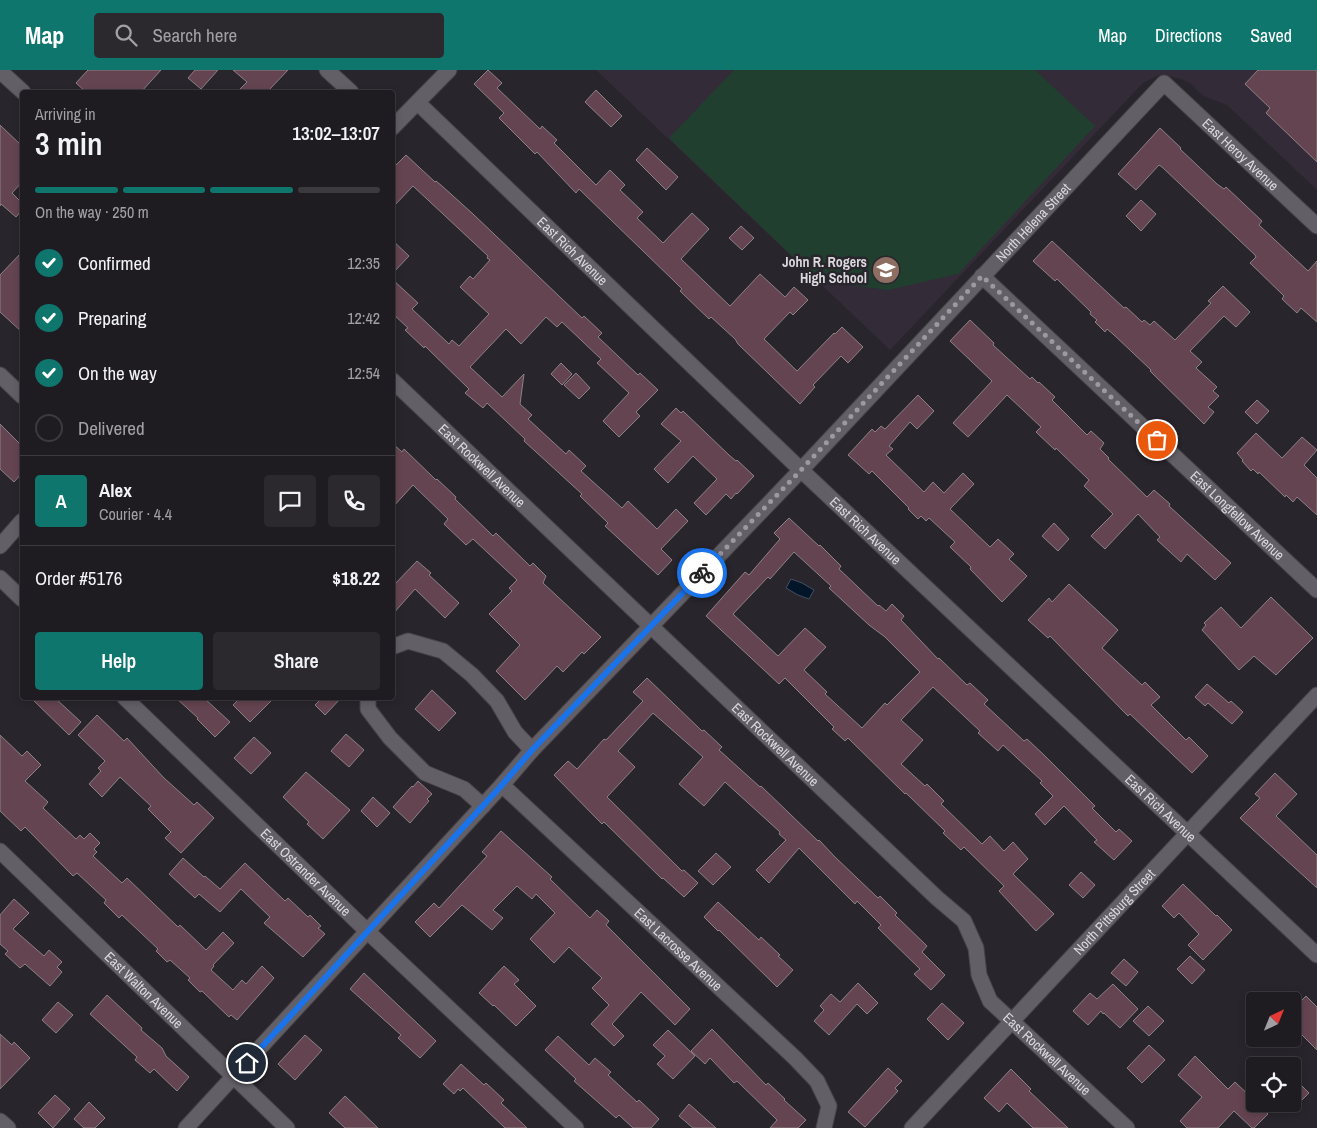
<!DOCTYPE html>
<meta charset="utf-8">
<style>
body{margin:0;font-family:"Archivo Narrow",sans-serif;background:#2c292e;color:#f1f3f6;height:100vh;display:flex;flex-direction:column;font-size:19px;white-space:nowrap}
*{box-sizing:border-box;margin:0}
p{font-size:16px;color:#a1a1a5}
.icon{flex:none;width:28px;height:28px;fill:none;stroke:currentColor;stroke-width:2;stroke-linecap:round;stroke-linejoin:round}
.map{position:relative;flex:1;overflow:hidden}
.details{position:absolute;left:20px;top:20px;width:375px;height:610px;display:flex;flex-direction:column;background:#1f1c21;border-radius:5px;box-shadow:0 2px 8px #0003,0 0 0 1px #3c3a3f}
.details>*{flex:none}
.needle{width:32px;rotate:43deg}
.fabs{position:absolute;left:1246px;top:922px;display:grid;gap:10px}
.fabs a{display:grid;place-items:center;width:55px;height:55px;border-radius:5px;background:#1f1c21;box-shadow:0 2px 8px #0003,0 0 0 1px #3c3a3f;font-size:25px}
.pin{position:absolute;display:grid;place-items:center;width:42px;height:42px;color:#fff;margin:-21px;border:2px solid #fff;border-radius:50%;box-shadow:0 1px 5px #0007}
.courier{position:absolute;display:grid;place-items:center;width:50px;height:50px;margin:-25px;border:4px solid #1a73e8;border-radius:50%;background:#fff;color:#222;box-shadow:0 1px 6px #0007}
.head em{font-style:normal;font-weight:600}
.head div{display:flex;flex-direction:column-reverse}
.head{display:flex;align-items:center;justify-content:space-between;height:85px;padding:0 15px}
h1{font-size:32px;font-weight:600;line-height:38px}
.bar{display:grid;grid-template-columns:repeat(4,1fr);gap:8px 5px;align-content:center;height:60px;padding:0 15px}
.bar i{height:6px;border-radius:4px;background:#3c3a3f}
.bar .selected{background:#0f766e}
.bar p{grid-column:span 4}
.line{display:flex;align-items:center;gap:12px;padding:0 15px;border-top:1px solid #3c3a3f}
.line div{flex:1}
.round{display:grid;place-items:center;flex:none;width:52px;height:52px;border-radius:5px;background:#2c292e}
ol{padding:0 15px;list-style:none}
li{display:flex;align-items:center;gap:15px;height:55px}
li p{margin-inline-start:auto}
li .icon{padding:5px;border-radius:50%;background:#0f766e;color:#fff;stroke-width:4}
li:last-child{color:#a1a1a5}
li i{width:28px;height:28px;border:2px solid #3c3a3f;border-radius:50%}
.button{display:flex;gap:10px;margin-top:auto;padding:10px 15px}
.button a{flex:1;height:58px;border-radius:5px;background:#0f766e;color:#fff;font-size:20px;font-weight:600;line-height:58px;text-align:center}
.button a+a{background:#2c292e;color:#f1f3f6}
header{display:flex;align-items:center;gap:30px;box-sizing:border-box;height:70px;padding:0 25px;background:#0f766e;color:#fff}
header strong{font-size:24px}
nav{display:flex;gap:28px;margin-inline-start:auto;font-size:18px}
.search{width:350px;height:45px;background:#2c292e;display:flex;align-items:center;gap:12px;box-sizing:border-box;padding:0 18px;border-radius:5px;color:#a1a1a5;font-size:19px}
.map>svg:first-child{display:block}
.built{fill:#332b37}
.green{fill:#213f2f}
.water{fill:#031528;stroke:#44505e}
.building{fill:#644450;stroke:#8c8285;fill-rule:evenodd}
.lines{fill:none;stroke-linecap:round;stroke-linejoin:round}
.minor-casing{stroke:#464348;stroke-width:17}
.minor{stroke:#635f67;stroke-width:15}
.done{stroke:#9d9a9f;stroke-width:5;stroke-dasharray:0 9}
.route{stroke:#1a73e8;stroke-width:6}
.labels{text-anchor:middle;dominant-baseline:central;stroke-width:5;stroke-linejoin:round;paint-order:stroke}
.street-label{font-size:14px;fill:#dbd9dd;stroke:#29252c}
.poi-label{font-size:14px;font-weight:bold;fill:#dbd9dd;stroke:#29252c;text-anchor:end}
</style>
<header>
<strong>Map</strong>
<div class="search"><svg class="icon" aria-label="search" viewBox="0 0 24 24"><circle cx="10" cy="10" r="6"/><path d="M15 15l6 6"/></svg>Search here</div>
<nav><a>Map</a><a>Directions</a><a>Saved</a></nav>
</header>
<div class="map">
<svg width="1317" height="1058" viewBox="0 0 1317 1058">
<rect width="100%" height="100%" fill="#29252c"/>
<path class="built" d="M596,0H1317V120L1227,35L1203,26L1190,13L1181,9L1165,5L1157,6L1143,13L890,280Z"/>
<path class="green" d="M734,0H1035L1095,56L958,204L888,220L818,211L669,68Z"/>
<path class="water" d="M791,509L802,513L814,520L809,529L798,525L786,518Z"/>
<path class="building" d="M88,0H161L141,22H86L76,13Z
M195,0H218L201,19L188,8Z
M233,0H288L267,22H237L247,12Z
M488,0L502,13L497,18L540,59L542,56L557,70L554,73L596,115L610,100L625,115L620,120L643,142L637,148L663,173L692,143L709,159L681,189L730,236L760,204L785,227L794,217L808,230L793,245L790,242L764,269L797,301L834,263L835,264L842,257L863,277L848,293L841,286L813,315L815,317L800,334L738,274L735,269L711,247L709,249L680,221L682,219L673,210L579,119L576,123L537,82L535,84L499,48L504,43L474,14Z
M1258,0H1317V92L1266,43L1270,38L1245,14Z
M596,20L622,46L611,57L585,32Z
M0,55L22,76V112L12,123L22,133V140L16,147L1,134L0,136Z
M1160,58L1181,78L1180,79L1217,114L1224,119L1226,117L1262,151L1259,155L1308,201L1317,191V252L1301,238L1297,243L1282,229L1284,226L1250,193L1256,187L1255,185L1162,97L1159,95L1136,120L1118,104Z
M647,78L678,107L666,120L636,90Z
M406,85L435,112L436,111L442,116L473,144L582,248L584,246L602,263L598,267L638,305L640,303L658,320L636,342L640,346L619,367L603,351L629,323L597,293L601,289L562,252L557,257L546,247L521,274L506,259L470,297L502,327L524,304L520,334L532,345L528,349L566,384L569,380L586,396L581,401L622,438L628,431L657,459L676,439L688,451L661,479L672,490L658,505L605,456L608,453L580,426L582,424L524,371L525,369L487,333L483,338L465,323L469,319L425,276L424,278L405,260L408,258L392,243V209L418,233L412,239L449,274L452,270L459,276L489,244L460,217L470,206L473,209L490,190L487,188L488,186L413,116L392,138V99Z
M1141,130L1156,144L1141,161L1126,146Z
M741,156L754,168L742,180L729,168Z
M392,170L409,186L392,204Z
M1052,171L1124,238L1126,237L1142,252L1144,250L1150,255L1154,251L1175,270L1211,233L1208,231L1223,216L1250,242L1236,257L1224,246L1190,281L1202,292L1196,298L1217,317L1213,321L1219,326L1208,337L1214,342L1204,354L1150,301L1151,300L1113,264L1107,259L1105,262L1095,252L1097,250L1090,244L1091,242L1057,209L1055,211L1033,191Z
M22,182V262L0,242V205Z
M970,250L994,273L993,275L1030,309L1032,307L1038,313L1039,312L1055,327L1052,330L1087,365L1091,361L1104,373L1100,379L1109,388L1108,389L1147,427L1154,420L1170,434L1169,436L1231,493L1215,510L1187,484L1181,492L1157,470L1160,467L1138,444L1105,479L1091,466L1113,444L1084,416L1089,410L1056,378L1055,380L1036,362L1041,357L1007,325L968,367L953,353L992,311L950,271Z
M561,293L572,304L562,315L551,304Z
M576,303L590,318L579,329L564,315Z
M918,325L934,341L917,359L910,352L889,376L893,379L886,385L924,422L933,412L944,423L963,403L974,414L950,439L990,477L998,469L1014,484L1009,489L1027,506L1002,532L970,499L971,497L950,477L955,472L929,448L926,451L921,446L918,449L908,439L909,438L872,401L869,404L848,385L872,359L875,362L881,356L885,359Z
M1257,330L1269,341L1257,354L1245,342Z
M676,338L681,343L683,341L729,385L736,391L737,390L754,406L737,424L736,423L731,429L726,424L706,445L694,433L717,409L693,386L668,413L654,399L681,371L661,354Z
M0,354L22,376V403L14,412L0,399Z
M1256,363L1282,388L1302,367L1317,380L1304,395L1317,408V445L1297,427L1293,432L1286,425L1285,427L1259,402L1258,404L1253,399L1251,401L1242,391L1243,390L1237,383Z
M392,373L402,382L404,379L436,410L437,409L456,427L455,429L493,466L496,463L530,496L533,493L546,506L543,513L601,567L584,584L582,582L563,602L557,596L525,630L496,601L520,575L489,544L512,521L509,518L517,510L473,469L466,475L444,454L448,449L413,415L392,438Z
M789,448L819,476L820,475L841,496L839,499L878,536L879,535L886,541L892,534L904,546L901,550L938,589L939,588L967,615L970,613L988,630L984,634L1024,671L1027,669L1044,685L1095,736L1092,738L1116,762L1119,759L1132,771L1114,790L1094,772L1097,770L1064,736L1045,755L1035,744L1053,726L1040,713L1042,711L1003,675L998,681L978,663L980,661L933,617L901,650L923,670L901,694L925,716L927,714L944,731L941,734L982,774L990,766L1004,781L1013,772L1028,789L1013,804L1054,844L1036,861L999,821L1004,816L964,777L961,780L943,763L945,761L906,723L905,724L848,668L845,671L832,659L834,657L785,608L779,614L706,546L745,502L749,505L780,469L774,463ZM794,482L831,516L829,518L869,555L885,567L920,602L887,635L885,633L862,658L825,624L827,622L804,600L826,577L805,558L778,586L733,544L768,507L770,509Z
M1054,453L1069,469L1058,481L1042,466Z
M417,491L431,503L429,505L459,533L445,548L415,519L392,545V517Z
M1069,514L1118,560L1102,578L1142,615L1145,612L1160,627L1151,635L1186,670L1189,667L1208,686L1192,703L1130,644L1128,646L1050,566L1048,568L1028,550L1049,528L1052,532Z
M1271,527L1313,568L1276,605L1254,586L1239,600L1202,560L1206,555L1204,553L1221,537L1241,558Z
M647,608L702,661L704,660L722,677L719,680L760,717L761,716L818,771L819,770L835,787L878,828L880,826L897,843L895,845L927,876L922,882L945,905L931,920L914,904L920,899L878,858L881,855L857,831L855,834L799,778L769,813L756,800L786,770L779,764L780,762L725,712L704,736L679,714L703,687L653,643L618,681L635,697L607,727L682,801L684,800L698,813L684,827L663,808L662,809L604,752L602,754L554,705L568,691L577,699L604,669L606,670L643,631L633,622Z
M1207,614L1229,633L1231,631L1243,642L1232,654L1208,633L1205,636L1195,627Z
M432,620L456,643L439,661L415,639Z
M31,628H55L81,652L69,665Z
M176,628H204L230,652L215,667L197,649L198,648Z
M240,628H274L250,652L233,635Z
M322,628H341L325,645L315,635Z
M97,645L124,671L127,668L164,708L194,735L197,732L214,748L181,783L165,768L171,762L148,739L151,736L120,707L102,727L89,714L101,701L98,698L105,691L78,665Z
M346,664L364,680L349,697L331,681Z
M0,665L22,686L27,681L41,695L25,711L48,732L43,738L76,769L80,765L84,769L90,763L100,773L94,779L97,782L93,786L122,813L127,808L178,857L180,855L206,880L223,862L234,873L213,895L214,896L211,900L233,920L242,910L246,914L262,896L274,908L237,950L231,945L229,947L202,921L200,922L188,910L190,908L170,890L167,892L156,881L158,879L122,845L119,848L104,833L106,830L77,803L73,806L25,757L21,761L0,741Z
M254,667L271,683L251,704L234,688Z
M306,702L350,740L323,769L307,754L309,752L283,727Z
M1275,703L1297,724L1276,746L1317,785V818L1240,748L1260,728L1255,724Z
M418,711L432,724L427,729L429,731L410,753L393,737L412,716L413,717Z
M373,727L390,743L377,757L361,741Z
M501,761L552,807L550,809L590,848L597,840L609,851L606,855L690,939L675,955L641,922L612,954L624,966L614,976L591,954L609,935L592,918L602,908L569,877L554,893L530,869L555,843L536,824L532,829L517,816L493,840L503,848L492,860L462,835L430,867L415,852L434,833L439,838L462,813L487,786L482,782Z
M716,783L731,797L713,815L698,801Z
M183,788L204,807L205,806L220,819L245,793L285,831L288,828L308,847L310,845L321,856L318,858L325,864L303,887L264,853L270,847L241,819L220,842L199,824L195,828L169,804Z
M1081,802L1095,815L1083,828L1069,815Z
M1183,814L1216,846L1217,845L1232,860L1203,890L1188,875L1199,864L1179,843L1174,848L1162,836Z
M14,829L29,843L13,859L44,886L49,880L62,892L57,897L62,902L50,916L25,894L20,898L5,884L8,881L0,874V845Z
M718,832L759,870L761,867L780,885L778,886L793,900L777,917L719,860L718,861L704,847Z
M1190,886L1205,900L1192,914L1177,899Z
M1124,889L1138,902L1126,916L1111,903Z
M504,896L519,910L514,914L536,936L516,956L494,935L493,936L479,923Z
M364,903L436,971L420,988L398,968L401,965L350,919Z
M858,913L878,933L867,944L857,934L829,965L814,951L824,940L820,936L831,924L840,932Z
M1113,914L1138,939L1120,958L1104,943L1103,944L1101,941L1088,955L1073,941L1090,923L1097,929Z
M107,925L142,958L141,960L162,978L166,986L189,1007L177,1021L154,999L150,1003L135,990L137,987L90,944Z
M1306,926L1317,937V980L1300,963L1292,971V940Z
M58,932L73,945L56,963L42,950Z
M942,933L964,953L948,970L927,949Z
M1148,936L1164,951L1149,966L1133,951Z
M712,959L766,1015L768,1013L785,1029L784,1030L806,1050L798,1058H770L777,1050L737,1011L734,1013L710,988L705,994L691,981Z
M668,960L695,986L673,1009L657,994L665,986L653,975Z
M0,964L12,975L14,972L30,988L0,1019Z
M305,965L322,980L295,1010L278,994Z
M558,966L589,995L595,988L611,1002L608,1005L637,1032L639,1030L659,1049L651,1058H633L619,1045L616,1048L574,1011L576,1009L545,980Z
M1149,975L1165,990L1142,1013L1127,998Z
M1195,986L1228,1019L1235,1012L1255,1031V1034H1258L1268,1044L1254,1058H1252L1234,1041L1218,1058H1187L1180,1051L1202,1027L1178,1005Z
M461,994L484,1015L486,1013L504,1030L501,1033L527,1058H505L463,1018L460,1021L458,1019L454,1024L443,1014Z
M888,998L902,1011L895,1018L898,1021L865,1057L848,1042Z
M1011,999L1031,1019L1029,1021L1068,1058H1033L1007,1033L999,1042L984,1028Z
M1292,1006L1309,1023L1292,1040Z
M55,1025L70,1039L53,1058L38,1043Z
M345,1026L378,1058H345L329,1043Z
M89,1032L105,1048L95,1058H84L74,1049Z
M689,1034L716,1058H693L679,1046Z"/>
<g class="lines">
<defs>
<g id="minor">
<path d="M327,0L351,22"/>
<path d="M0,1L23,22"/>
<path id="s1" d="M418,33L801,400L1317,885"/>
<path d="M392,58L449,0"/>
<path id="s2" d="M982,206L1317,520"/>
<path d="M0,305L22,326"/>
<path id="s3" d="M392,310L937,828L964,851L976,878L979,905L990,931L1127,1058"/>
<path d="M0,476L22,451"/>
<path d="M0,508L22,529"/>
<path d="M392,577L408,571L443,581L472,605L497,631L515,662L532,680"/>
<path id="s4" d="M125,628L368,862L576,1058"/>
<path d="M368,628V639L390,668L425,703L464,719L483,736"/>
<path id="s5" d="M502,715L795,988L817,1011L829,1036L824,1058"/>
<path id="s6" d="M0,781L287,1058"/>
<path d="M0,1051L8,1058"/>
<path id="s7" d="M186,1058L502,715L532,680L801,400L1164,13L1317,156"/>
<path id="s8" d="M912,1058L1317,625"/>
</g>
</defs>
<use href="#minor" class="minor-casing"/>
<use href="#minor" class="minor"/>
</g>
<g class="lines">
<path class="done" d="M702,503L801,400L982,206L1157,370"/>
<path class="route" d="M247,993L502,715L532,680L702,503"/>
</g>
<defs>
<symbol id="school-disc" viewBox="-11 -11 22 22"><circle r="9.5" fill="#8d6e63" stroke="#29252c"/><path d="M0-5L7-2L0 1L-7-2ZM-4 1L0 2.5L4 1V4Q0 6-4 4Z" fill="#fff"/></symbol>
</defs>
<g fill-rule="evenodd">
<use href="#school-disc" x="870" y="184" width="32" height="32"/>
</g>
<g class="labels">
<g class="street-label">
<text stroke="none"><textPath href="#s7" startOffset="1536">East Heroy Avenue</textPath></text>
<text stroke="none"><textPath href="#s7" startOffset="1240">North Helena Street</textPath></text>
<text stroke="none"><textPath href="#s1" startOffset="214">East Rich Avenue</textPath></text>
<text stroke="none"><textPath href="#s3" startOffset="124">East Rockwell Avenue</textPath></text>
<text stroke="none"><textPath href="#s2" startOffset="350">East Longfellow Avenue</textPath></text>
<text stroke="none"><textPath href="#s1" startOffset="619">East Rich Avenue</textPath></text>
<text stroke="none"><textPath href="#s3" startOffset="529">East Rockwell Avenue</textPath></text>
<text stroke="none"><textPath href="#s1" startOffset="1024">East Rich Avenue</textPath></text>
<text stroke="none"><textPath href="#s4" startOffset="251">East Ostrander Avenue</textPath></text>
<text stroke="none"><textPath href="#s8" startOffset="296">North Pittsburg Street</textPath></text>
<text stroke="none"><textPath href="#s5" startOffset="241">East Lacrosse Avenue</textPath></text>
<text stroke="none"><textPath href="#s6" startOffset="200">East Walton Avenue</textPath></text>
<text stroke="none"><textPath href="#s3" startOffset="950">East Rockwell Avenue</textPath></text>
</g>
<g class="poi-label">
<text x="867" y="192">John R. Rogers<tspan x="867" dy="16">High School</tspan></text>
</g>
</g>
</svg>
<div class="fabs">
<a><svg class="needle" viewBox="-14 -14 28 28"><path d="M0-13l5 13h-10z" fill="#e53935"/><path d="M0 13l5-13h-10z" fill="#a1a1a5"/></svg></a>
<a><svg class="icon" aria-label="locate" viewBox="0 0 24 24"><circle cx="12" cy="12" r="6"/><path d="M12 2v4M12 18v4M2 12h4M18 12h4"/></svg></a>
</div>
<div class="pin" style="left:1157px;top:370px;background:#ea580c"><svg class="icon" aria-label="bag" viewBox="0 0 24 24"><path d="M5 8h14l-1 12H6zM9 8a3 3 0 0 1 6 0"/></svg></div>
<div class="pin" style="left:247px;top:993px;background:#1f2937"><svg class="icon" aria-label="home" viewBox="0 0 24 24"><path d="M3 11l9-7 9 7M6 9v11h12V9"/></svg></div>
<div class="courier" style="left:702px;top:503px"><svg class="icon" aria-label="bike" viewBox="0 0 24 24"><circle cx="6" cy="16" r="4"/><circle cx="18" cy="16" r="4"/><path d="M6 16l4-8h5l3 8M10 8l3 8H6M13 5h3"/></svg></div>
<section class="details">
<div class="head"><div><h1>3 min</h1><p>Arriving in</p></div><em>13:02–13:07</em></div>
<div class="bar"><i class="selected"></i><i class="selected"></i><i class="selected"></i><i></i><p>On the way · 250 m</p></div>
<ol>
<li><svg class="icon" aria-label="check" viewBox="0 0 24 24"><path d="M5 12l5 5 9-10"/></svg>Confirmed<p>12:35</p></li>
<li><svg class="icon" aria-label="check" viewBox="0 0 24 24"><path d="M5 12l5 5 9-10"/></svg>Preparing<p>12:42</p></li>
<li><svg class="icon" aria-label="check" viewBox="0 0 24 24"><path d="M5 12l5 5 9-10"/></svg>On the way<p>12:54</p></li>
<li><i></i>Delivered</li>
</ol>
<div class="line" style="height:90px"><b class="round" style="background:#0f766e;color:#fff">A</b><div><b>Alex</b><p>Courier · 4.4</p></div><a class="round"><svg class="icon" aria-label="chat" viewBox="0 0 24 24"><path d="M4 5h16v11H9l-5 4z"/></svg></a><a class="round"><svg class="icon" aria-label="phone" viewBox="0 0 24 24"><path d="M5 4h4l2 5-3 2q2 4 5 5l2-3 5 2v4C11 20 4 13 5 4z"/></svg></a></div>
<div class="line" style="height:65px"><div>Order #5176</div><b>$18.22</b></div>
<div class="button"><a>Help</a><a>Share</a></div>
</section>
</div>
